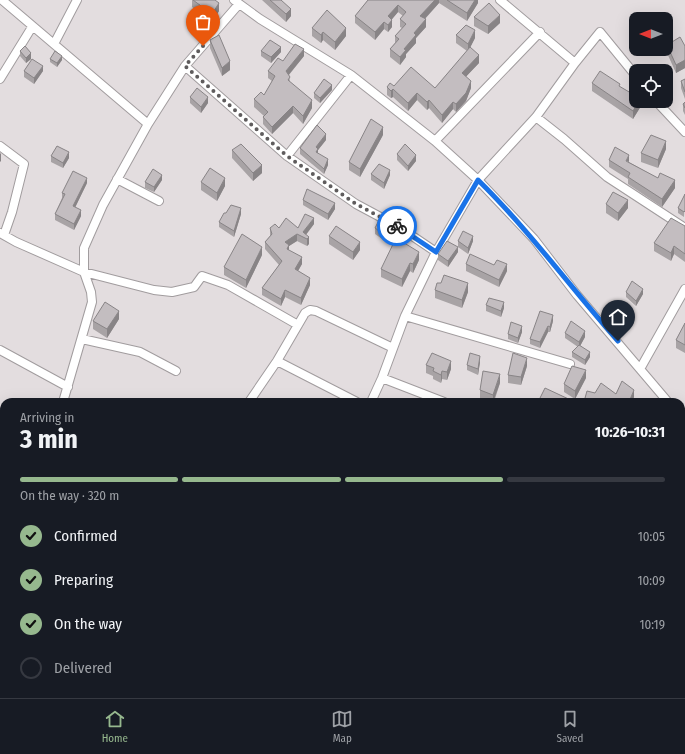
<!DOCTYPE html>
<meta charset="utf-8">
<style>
body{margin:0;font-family:"Fira Sans Condensed",sans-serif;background:#20242c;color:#f1f3f6;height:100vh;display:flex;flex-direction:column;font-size:15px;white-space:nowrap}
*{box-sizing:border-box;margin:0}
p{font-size:13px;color:#9ea1a6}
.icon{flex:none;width:22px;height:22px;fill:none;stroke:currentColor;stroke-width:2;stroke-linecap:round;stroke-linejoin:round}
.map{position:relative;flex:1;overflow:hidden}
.sheet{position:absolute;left:0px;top:398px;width:685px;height:300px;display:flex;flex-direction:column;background:#171b24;border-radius:12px 12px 0 0;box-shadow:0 4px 16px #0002}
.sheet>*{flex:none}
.needle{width:26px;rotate:270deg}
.controls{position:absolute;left:629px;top:12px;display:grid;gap:8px}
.controls a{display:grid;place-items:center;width:44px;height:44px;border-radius:8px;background:#171b24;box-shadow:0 4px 16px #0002;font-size:20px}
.pin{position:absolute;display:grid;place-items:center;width:34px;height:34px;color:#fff;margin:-41px -17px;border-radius:50% 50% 50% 0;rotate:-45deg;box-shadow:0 0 4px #0007}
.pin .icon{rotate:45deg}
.courier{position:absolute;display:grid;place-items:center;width:40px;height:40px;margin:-20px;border:3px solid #1a73e8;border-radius:50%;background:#fff;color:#222;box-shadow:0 1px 5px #0007}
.headline em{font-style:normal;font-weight:700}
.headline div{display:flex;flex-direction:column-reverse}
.headline{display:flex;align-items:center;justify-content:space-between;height:68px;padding:0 20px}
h1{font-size:26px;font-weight:700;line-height:30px}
.bar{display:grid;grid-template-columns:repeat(4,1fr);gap:6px 4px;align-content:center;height:48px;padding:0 20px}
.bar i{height:5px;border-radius:3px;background:#363941}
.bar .selected{background:#96b88e}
.bar p{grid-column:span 4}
ol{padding:0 20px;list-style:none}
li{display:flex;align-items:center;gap:12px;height:44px}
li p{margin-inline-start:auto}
li .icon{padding:4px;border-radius:50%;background:#96b88e;color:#111;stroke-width:4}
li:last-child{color:#9ea1a6}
li i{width:22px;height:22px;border:2px solid #363941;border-radius:50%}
.tabs{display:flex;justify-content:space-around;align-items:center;height:56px;border-top:1px solid #363941;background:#171b24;font-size:11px;color:#9ea1a6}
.tabs a{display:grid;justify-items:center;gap:2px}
.tabs .selected{color:#96b88e}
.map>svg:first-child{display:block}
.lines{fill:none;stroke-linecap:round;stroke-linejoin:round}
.minor-casing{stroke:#a19c9e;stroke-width:10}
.minor{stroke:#fff;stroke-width:8}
.wall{fill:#a8a3a5}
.shaded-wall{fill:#888486}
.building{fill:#c3bdc0;stroke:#888486}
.done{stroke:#5f5c5d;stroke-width:4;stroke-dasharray:0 7.2}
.route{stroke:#1a73e8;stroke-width:5}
</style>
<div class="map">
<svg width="685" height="698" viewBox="0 0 685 698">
<rect width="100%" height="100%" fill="#e3dddf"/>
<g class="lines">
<defs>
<path id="minor" d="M2,0L148,124
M234,0L260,19L351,75L435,141L478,180L534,239L577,295L668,402
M500,0L575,63
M54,44L77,0
M185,66L287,156L356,204L399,227L436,252
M0,79L32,27
M656,101L685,132
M536,117L564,139L607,177L685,228
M435,141L540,32
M0,146L24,164L12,212L4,235
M287,156L351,75
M117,179L159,201
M0,233L16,242L84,272L154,290L172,292L194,287L202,276L228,285L298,325
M405,316L570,364
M82,339L140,352L176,371
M0,350L68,387
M277,361L357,402
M640,369L685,289
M382,378L444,402
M63,402L92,302L91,292L84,272V248L103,205L148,124L185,66L239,4
M249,402L277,361L305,313L310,310L316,311L393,348
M371,402L382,378L405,316L436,252L478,180L536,117L575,63L600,32L636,76
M0,530L4,531
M681,562L685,561
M0,629L4,617
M681,689L685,691
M146,694L156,698
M337,694L340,698
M592,698L596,694"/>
</defs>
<use href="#minor" class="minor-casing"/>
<use href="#minor" class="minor"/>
</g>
<path class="wall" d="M192,0H215L219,11L212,22L192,7Z
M262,0H281L291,16L286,22Z
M367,0H478V3L467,21L439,3L425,19L426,27L416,38V43L406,54V57L400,65L390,57V49L395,43V36L402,28L400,27V19L403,16L398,12L392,19V27L388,32L384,29L375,40L355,23V16L368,0Z
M474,17L500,23L488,34L474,26Z
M312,28L346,36L335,50L323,40L321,43L312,36Z
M456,35L475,38L470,47L479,63L466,76L471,88L466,101L456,112L453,109L442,123L429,108L427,110L417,100L408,111L393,97L391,98L387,95V87L394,86L435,88L467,51L456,43Z
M210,40L230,70L222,76L210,48Z
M667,45L685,46V68L676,73L667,53Z
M20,51L31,59L26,63L20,56Z
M261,51L281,52L271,63L261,56Z
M304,56L289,75L290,82L312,108L303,124L293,113L272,134L263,124V117L264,116L254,107V99L264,95L272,81L268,78V71L283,61Z
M50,59L62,60L57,67L50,62Z
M24,71H43L34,84L24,77Z
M685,79V99L681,88V81Z
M592,83L620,87L641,101V106L633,119L592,91Z
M332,90L320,103L314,98V93Z
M190,97L208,103L201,113L190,103Z
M685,102V115L683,111V104Z
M383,135L360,177L349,170V162Z
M326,140L318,150V154L328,165L324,174L300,154V148Z
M666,149L658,168L641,162V153Z
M232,150L262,173L253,181L232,158Z
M397,154L416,161L408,171L397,160Z
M51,156L69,158L63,168L51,162Z
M609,160L629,162L675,188L662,207L628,184V179L609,167Z
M371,174L390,175L384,189L371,180Z
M162,180L154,192L145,188V182Z
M201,182L225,186L217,201L201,190Z
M87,183L75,207L81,216L74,230L55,220V214L62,198V193Z
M685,194L684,217L678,213V208Z
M303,200L335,209L328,220L303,205Z
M606,204L628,208L618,221L606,213Z
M226,213L241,214L234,237L219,227V222Z
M314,224L306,235L309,244L307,246L297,241L289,246V251L302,264L298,271L310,285L301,305L285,297L281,306L262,295V288L279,265L265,249V242L270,236V228H298Z
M685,226V262L674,254L671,261L654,251V243Z
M375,228L391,229L385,241L375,234Z
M329,236L360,250L353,260L329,244Z
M458,241H473L468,254L458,247Z
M458,252L448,267L438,260V254Z
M262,255L246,288L224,275V267Z
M419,260L413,273L410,271L402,287L381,277V269Z
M466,264L507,271L499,287L466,271Z
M435,290L468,292L462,308L435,298Z
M626,292L643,294L636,306L626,297Z
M486,305L504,308L501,317L486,311Z
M119,319L107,338L93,329V321Z
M553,321L550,332H548L540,348L530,344V339Z
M685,323V353L676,348V340Z
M522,332L518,343L508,339V334Z
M565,333L585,337L580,346L590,357L585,365L572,357V352L578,347L565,338Z
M480,362L478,375L467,370V365Z
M426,365L451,369L447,380L442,379L441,383L433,379V376L426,373Z
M527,366L521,385L508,383V375Z
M586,378L575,399L564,392V384Z
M500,383L494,402H490L480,399V390Z
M616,394L634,397L632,402H585V398Z
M211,694H220L218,698H214L211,696Z
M248,694H267L265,698H255Z"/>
<path class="shaded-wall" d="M435,0H439V3L420,24V16Z
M475,0H478V3L467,21V13Z
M219,3V11L212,22V14Z
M398,5V12L388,24V16Z
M291,9V16L286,22V14Z
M500,15V23L488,34V26Z
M426,19V27L416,38V43L406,54V57L400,65V57L404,49L414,33Z
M392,20V27L388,32V25Z
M384,22V29L375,40V32Z
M346,28V36L335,50V42Z
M475,30V38L468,52V44Z
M323,32V40L321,43V35Z
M281,47V52L271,63V57Z
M304,49V56L286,78V71Z
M31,53V59L26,63V58Z
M479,55V63L462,81V73Z
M62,56V60L57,67V63Z
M685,60V68L676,73V65Z
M230,61V70L222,76V68Z
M43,66V71L34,84V78Z
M471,81V88L466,101L456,112V104Z
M332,85V90L320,103V98Z
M393,89V97L391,98V91Z
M417,93V100L408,111V103Z
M208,97V103L201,113V107Z
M312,100V108L303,124V116Z
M429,100V108L427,110V102Z
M639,101H641V106L633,119V111Z
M453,102V109L442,123V115Z
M293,106V113L272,134V127Z
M383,127V135L360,177V169Z
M326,134V140L318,150V154L316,158V147Z
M666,141V149L658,168V160Z
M69,152V158L63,168V163Z
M1,153V161L0,162V154Z
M416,155V161L408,171V166Z
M629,155V162L626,161Z
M328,159V165L324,174V169Z
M262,165V173L253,181V173Z
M390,170V175L384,189V183Z
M162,175V180L154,192V187Z
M87,178V183L73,212V206Z
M225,178V186L217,201V193Z
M675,180V188L662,207V199Z
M628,200V208L618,221V213Z
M335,203V209L328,220V214Z
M241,208V214L234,237V231Z
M81,210V216L74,230V224Z
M314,218V224L304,237L303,232Z
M391,223V229L385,241V235Z
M297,234V241L289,246V252L287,256L285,242Z
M473,236V241L468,254V248Z
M309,237V244L307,246V239Z
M360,242V250L353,260V252Z
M674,246V254L671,261V253Z
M262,247V255L246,288V280Z
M458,247V252L448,267V261Z
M419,252V260L413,273V264Z
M302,257V264L295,276V269Z
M410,263V271L402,287V279Z
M507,264V271L499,287V280Z
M310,278V285L301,305V298Z
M468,283V292L462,308V300Z
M643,289V294L636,306V301Z
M285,290V297L281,306V299Z
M504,302V308L501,317V311Z
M119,311V319L107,338V329Z
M553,315V321L550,332V327Z
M522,326V332L518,343V338Z
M548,326V332L540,348V342Z
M585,331V337L579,348V342Z
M590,352V357L585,365V360Z
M480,356V362L478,375V369Z
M527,358V366L521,385V377Z
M451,361V369L447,380V372Z
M586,370V378L575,399V391Z
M442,371V379L441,383V375Z
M500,374V383L493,402V395Z
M634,390V397L632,402H629Z
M217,694H220L218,698H217Z
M263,694H267L265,698H262V696Z"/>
<path class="building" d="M193,0H215L219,3L212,14Z
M270,0H281L291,9L286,14Z
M368,0H435L420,16L426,19L414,33L416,35L404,49L406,50L400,57L390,49L399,39L395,36L406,24L400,19L406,12L398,5L388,16L392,20L388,25L384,22L375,32L355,16Z
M447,0H475L467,13Z
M489,3L500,15L488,26L474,17Z
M327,10L346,28L335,42L323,32L321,35L312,28Z
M466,25L475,30L468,44L456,35Z
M219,35L230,61L222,68L210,40Z
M680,37L685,46V60L676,65L667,45Z
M270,40L281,47L271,57L261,51Z
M295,44L304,49L286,71L290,77L288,80L312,100L303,116L293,106L272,127L263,117L268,112L254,99L261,92L264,95L275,76L268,71L278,58L283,61Z
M25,46L31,53L26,58L20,51Z
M470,47L479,55L462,73L471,81L466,93L456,104L453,102L442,115L429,100L427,102L417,93L408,103L393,89L391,91L387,87L390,83L394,86L411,67L435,88Z
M55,51L62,56L57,63L50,59Z
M32,59L43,66L34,78L24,71Z
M600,71L620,84L619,86L636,96V101H639L633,111L592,83Z
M324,79L332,85L320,98L314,93Z
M685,79V92L681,81Z
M197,88L208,97L201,107L190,97Z
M685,102V108L683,104Z
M371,119L383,127L360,169L349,162Z
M317,125L326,134L316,147L318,149L316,152L328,159L324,169L300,148Z
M651,135L666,141L658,160L641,153Z
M241,144L262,165L253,173L232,150Z
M405,144L416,155L408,166L397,154Z
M57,146L69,152L63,163L51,156Z
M615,147L629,155L626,161L658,178L660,173L675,180L662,199L628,177L630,173L609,160Z
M379,164L390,170L384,183L371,174Z
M210,168L225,178L217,193L201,182Z
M153,169L162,175L154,187L145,182Z
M73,171L87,178L73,206L81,210L74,224L55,214L65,194L62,193Z
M307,189L335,203L328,214L303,200Z
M613,192L628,200L618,213L606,204Z
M685,194V211L684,212L678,208Z
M231,205L241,208L234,231L219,222L224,213H226Z
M305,214L314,218L303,232L309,237L307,239L297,234L285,242L289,245L287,249L302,257L295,269L310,278L301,298L285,290L281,299L262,288L282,261L265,242L272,234L270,228L275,224L279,228L286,218L298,228Z
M380,218L391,223L385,235L375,228Z
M671,218L685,226V254L674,246L671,253L654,243Z
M336,226L360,242L353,252L329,236Z
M463,231L473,236L468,248L458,241Z
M242,234L262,247L246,280L224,267Z
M396,238L419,252L413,264L410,263L402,279L381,269Z
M447,241L458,247L448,261L438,254Z
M470,254L494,265L497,260L507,264L499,280L466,264Z
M444,275L468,283L462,300L435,290L437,283H441Z
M632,281L643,289L636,301L626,292Z
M489,298L504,302L501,311L486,305Z
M105,302L119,311L107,329L93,321Z
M540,311L553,315L550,327L548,326L540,342L530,339Z
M571,321L585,331L579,342L565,333Z
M511,322L522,326L518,338L508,334Z
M685,323V345L676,340Z
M579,345L590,352L585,360L572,352Z
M432,353L451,361L447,372L442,371L441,375L433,371L434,368L426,365Z
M470,353L480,356L478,369L467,365Z
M513,353L527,358L521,377L508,375Z
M572,366L586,370L575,391L564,384Z
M483,371L500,374L493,395L480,390Z
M622,381L634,390L629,402H592L585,398L587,391L595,393L601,383L616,394Z
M545,388L575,402H538Z"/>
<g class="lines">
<path class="done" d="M203,46L185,66L287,156L356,204L397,226"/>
<path class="route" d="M397,226L436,252L478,180C529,230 571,288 618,341"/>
</g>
</svg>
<div class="controls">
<a><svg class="needle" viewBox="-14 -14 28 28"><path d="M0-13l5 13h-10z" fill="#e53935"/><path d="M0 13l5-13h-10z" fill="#9ea1a6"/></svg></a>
<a><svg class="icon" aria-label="locate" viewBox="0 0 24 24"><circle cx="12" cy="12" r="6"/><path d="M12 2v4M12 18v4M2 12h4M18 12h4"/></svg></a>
</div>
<div class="pin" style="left:203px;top:46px;background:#ea580c"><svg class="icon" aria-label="bag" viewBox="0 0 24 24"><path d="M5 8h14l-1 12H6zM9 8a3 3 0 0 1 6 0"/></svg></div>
<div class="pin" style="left:618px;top:341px;background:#1f2937"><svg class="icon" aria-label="home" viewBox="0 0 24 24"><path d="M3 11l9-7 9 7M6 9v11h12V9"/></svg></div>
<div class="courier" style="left:397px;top:226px"><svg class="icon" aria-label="bike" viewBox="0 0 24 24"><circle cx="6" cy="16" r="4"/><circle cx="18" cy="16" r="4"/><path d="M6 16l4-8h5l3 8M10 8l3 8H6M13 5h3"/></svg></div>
<section class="sheet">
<div class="headline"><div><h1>3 min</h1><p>Arriving in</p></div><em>10:26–10:31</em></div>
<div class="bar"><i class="selected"></i><i class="selected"></i><i class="selected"></i><i></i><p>On the way · 320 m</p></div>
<ol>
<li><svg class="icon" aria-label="check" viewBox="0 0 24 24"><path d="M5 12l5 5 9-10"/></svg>Confirmed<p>10:05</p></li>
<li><svg class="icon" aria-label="check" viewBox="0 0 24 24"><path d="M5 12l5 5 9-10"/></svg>Preparing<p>10:09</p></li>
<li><svg class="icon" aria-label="check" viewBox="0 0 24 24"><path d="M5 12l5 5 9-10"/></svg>On the way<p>10:19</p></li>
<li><i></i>Delivered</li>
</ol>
</section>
</div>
<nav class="tabs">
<a class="selected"><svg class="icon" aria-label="home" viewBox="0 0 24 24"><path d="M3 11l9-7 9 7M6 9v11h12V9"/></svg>Home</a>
<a><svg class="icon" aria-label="map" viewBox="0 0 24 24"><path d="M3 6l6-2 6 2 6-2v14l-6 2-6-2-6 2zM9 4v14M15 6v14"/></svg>Map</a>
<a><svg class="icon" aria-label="saved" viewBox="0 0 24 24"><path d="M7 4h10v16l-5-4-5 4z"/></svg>Saved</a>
</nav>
